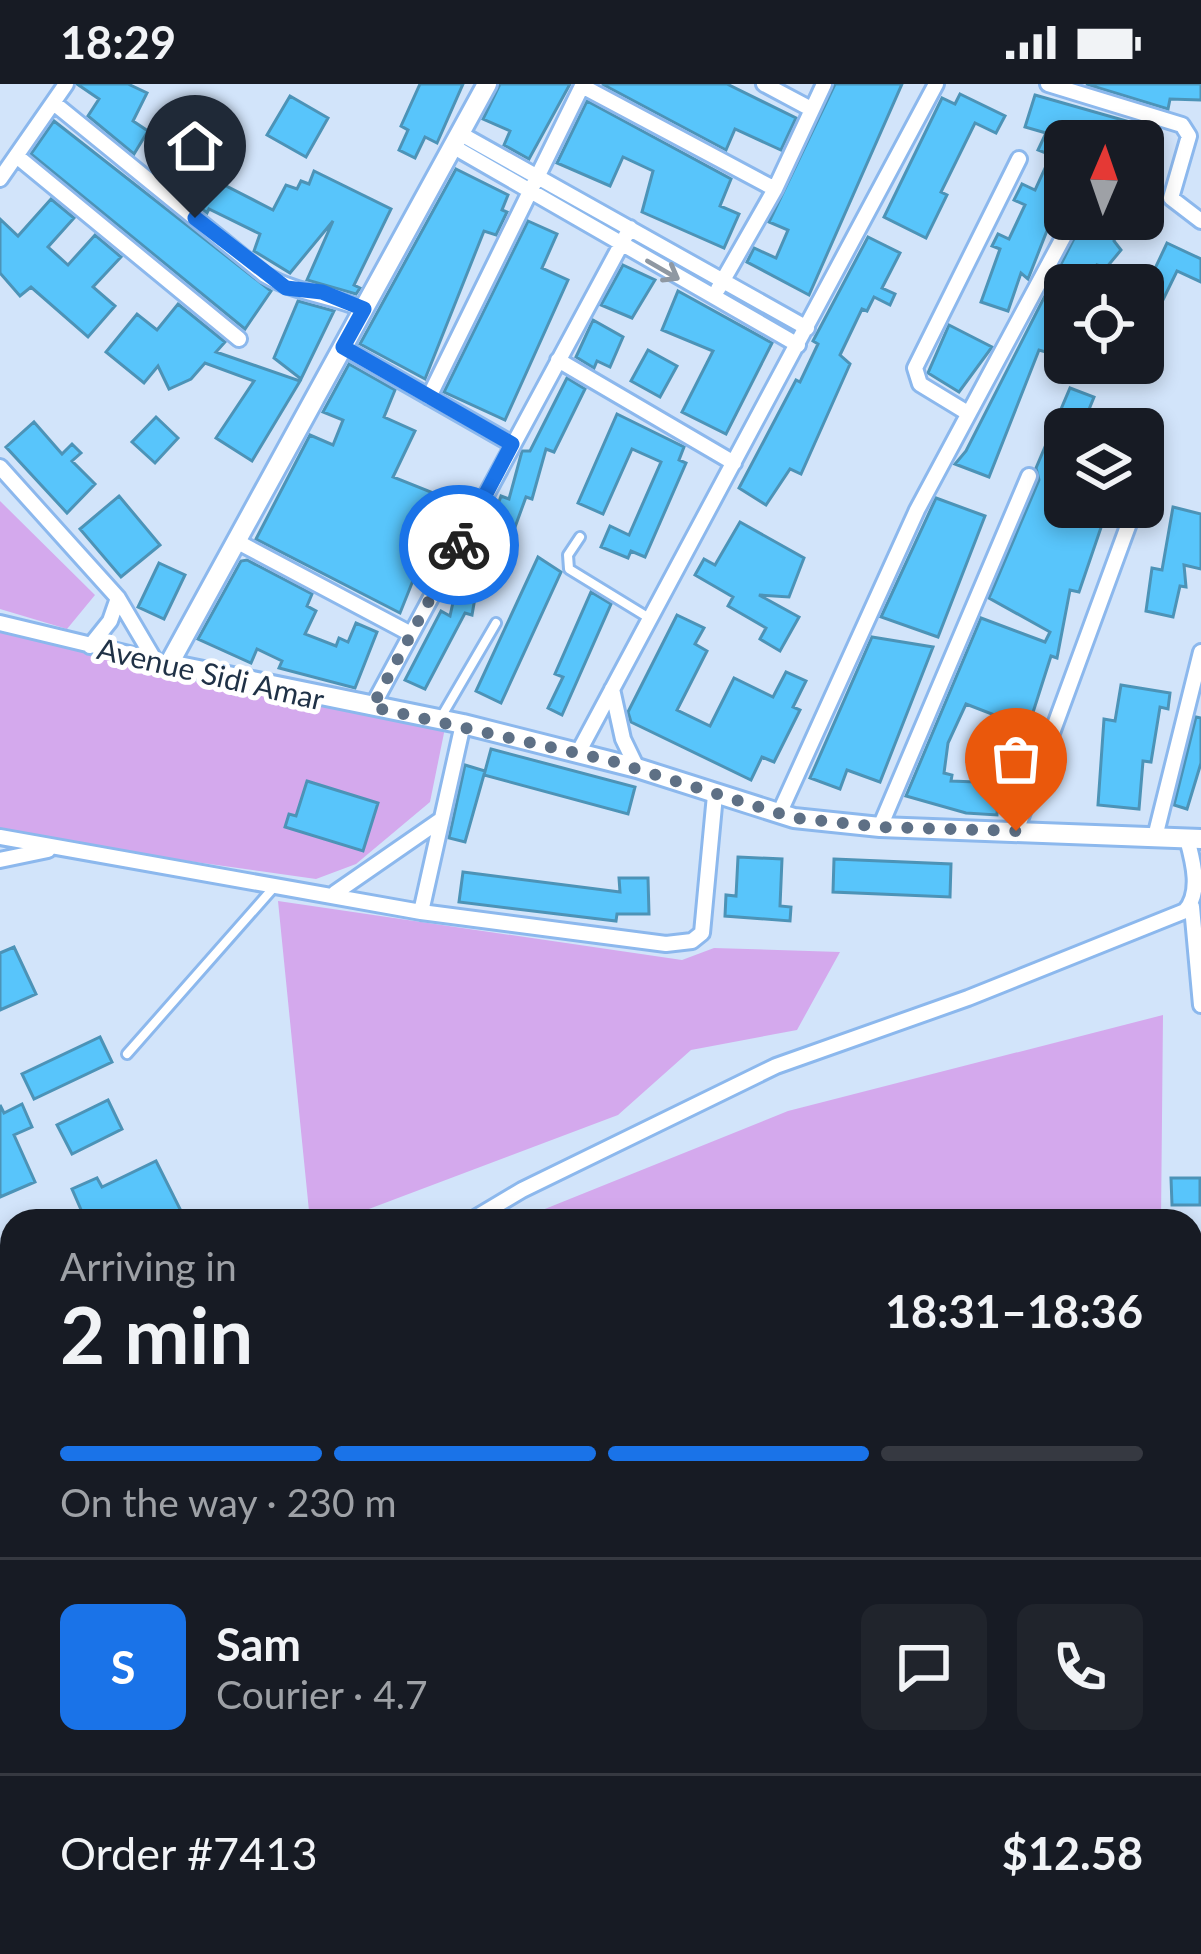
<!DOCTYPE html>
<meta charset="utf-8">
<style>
body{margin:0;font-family:Lato,sans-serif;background:#20242c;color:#f1f3f6;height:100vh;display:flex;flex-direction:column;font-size:45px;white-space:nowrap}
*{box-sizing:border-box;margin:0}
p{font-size:39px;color:#9ea1a6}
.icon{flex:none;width:66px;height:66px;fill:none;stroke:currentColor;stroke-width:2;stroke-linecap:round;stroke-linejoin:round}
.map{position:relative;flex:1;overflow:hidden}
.details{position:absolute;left:0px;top:1125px;width:1203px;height:747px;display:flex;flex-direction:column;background:#171b24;border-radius:36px 36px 0 0;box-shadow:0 6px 18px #0003}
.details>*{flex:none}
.needle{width:78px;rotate:2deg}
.buttons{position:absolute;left:1044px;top:36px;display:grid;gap:24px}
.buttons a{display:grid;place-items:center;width:120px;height:120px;border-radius:18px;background:#171b24;box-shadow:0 6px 18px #0003;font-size:60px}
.pin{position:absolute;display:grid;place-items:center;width:102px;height:102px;color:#fff;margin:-123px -51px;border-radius:50% 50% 50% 0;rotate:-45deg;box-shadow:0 0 12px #0007}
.pin .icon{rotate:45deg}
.courier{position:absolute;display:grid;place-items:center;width:120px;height:120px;margin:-60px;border:9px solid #1a73e8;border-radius:50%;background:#fff;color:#222;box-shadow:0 3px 15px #0007}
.overview em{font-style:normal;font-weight:700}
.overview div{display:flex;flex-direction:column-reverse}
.overview{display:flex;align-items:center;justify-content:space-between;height:204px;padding:0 60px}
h1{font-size:78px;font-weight:700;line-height:90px}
.bar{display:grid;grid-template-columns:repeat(4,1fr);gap:18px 12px;align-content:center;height:144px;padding:0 60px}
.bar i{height:15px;border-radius:9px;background:#363941}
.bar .active{background:#1a73e8}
.bar p{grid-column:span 4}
.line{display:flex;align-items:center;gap:30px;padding:0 60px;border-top:3px solid #363941}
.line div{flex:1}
.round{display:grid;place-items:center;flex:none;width:126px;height:126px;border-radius:18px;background:#20242c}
.status{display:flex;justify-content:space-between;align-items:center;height:84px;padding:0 60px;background:#171b24;direction:ltr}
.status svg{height:33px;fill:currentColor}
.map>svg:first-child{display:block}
.green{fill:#d4a9ed}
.building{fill:#58c5fb;stroke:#4c93b7;stroke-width:3}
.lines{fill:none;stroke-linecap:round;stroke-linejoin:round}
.lane-casing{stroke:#8cb8ed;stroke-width:14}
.street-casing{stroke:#8cb8ed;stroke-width:20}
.secondary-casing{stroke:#8cb8ed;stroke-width:24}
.lane{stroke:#fff;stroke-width:8}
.street{stroke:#fff;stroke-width:14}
.secondary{stroke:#fff;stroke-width:18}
.oneway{stroke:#8f98a2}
.done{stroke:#5e7085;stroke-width:12;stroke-dasharray:0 21.6}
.route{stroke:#1a73e8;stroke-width:15}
.labels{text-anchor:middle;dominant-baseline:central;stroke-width:10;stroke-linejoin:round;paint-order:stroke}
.street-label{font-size:30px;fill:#1f3146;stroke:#fff}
</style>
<div class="status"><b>18:29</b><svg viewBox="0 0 49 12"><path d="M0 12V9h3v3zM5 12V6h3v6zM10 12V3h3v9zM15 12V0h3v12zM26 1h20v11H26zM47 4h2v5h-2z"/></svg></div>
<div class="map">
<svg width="1201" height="1870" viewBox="0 0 1201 1870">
<rect width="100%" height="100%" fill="#d2e4fa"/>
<path class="green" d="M0,417L95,511L67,545L0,525Z
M0,545L249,608L445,644L430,718L356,780L316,795L59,759L0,745Z
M278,817L682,876L714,864L840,868L797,946L691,966L618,1031L337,1137H310Z
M1163,931L1161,1137H515L788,1027Z
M1191,1207L1201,1215V1870H0V1647L12,1597V1860H1191Z"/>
<path class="building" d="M77,0H128L147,9L133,37L148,47L134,70L88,32L99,15Z
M420,0H463L437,59L425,53L415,74L399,66L408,46L401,42Z
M500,0H570L529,75L504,61L510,47L483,35Z
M602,0H727L796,34L781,66L735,45L726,66Z
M835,0H902L809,211L747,178L754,164L776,174L788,146L769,138Z
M1086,0H1201V16L1170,15L1168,25Z
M960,10L1005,32L996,49L975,39L941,108L947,111L926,154L884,133L942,14L955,20Z
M1035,11L1158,46L1146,86L1143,57H1065V112L1055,135H1060L1050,139L1028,195L1021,189L1008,227L981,218L1000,165L992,162L998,150L1009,155L1025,121L1014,116L1022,100L1035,106L1051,71L1038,66L1046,49L1025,43Z
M290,12L328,34L306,73L267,51Z
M587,17L731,95L720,122L739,130L724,164L642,128L653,87L623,73L610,102L557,79Z
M54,37L271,207L245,245L31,70Z
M456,85L508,111L502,126L507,128L496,151L484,147L425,295L360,260Z
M195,86L273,126L286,101L297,105L301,97L309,100L314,87L391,125L354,201L360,204L356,210L307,196L333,137L290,189L254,167L260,150L209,125L207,129L183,109Z
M51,115L74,134L48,163L68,181L95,151L121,173L93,203L115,222L88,253L31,203L20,212L0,189V135L18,152Z
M1084,135H1121L1114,157L1121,166L1106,184L1097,181L1090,201H1065V244L1056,271L1039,266L989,393L955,380L966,367Z
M528,137L557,150L542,184L568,196L505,336L444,308Z
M868,153L900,169L882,204L895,210L890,221L874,213L867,227L862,225L840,271L850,280L801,390L790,385L766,421L739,404L796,296L800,298L818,260L813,257Z
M1167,159L1201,175V198L1177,187L1159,224L1143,217V210Z
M623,181L655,196L632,234L601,221Z
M678,207L772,259L726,350L682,328L713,267L662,246Z
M298,217L334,227L301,295L274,274Z
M178,220L225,258L216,268L300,297L252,377L216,354L254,297L205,279L191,295L169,305L158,282L144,299L106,268L137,230L157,246Z
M593,236L623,253L610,283L597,277L594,284L576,273Z
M949,241L992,263L959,308L928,289Z
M648,266L677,282L660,313L631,297Z
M349,280L395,306L384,333L415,347L393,393L446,414L400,529L256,455L310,351L333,361L343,336L323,328Z
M567,294L585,305L554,368L546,365L532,415L526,413L515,443L504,439L493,483L471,477L478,453L486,455L501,412L509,415L522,367H530Z
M1070,304L1094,313L1081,345H1065V423H1108L1079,508L1070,506L1057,574L1051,572L1028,644L966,620L948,659L944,689L952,691L951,697L976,698L987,652L1023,661L1016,689L999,685L997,731L966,729L906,712L981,534L1045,558L1050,548L989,514L1039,396L1036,384Z
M617,330L684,363L679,376L686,379L645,473L631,467L628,474L601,463L610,442L629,451L661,378L632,365L603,430L578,419Z
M156,333L178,354L155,379L132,358Z
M34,338L62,370L72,360L81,369L72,377L95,400L67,429L6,363Z
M119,412L160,461L121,493L80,445Z
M936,414L985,432L938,553L881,533Z
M1173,423L1201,430V485L1184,481L1186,503L1180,502L1173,533L1146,527L1152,484L1162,486Z
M740,438L804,474L789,513L759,511L799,533L780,567L760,555L766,544L728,522L733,513L695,491L704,475L715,481Z
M538,473L561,488L501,619L476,607Z
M247,476L312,510L307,522L316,527L305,550L336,562L339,554L348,558L356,539L377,548L355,604L279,584L282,577L257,565L251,579L198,555L241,477Z
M159,479L185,491L164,535L138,523Z
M461,482L480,485L472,531L465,529L425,605L405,596L441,527L450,532Z
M591,508L611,520L562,631L548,624L563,593L555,590Z
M677,531L704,544L695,560L707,567L677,626L710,642L734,594L773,613L786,588L806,597L793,623L800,626L774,678L762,673L751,696L631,638L628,628Z
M872,553L933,563L880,698L847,686L840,705L810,694Z
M1121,601L1170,609L1168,625L1160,623L1151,678L1143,677L1139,725L1098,721L1104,635L1115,637Z
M1196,633L1201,634V679L1187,725L1174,721Z
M491,665L635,703L628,730L484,691Z
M465,681L485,687L465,758L449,754Z
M307,697L378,719L363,767L285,743L289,730L296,732Z
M738,773L782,775L780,822L791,823L790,837L725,832L726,811L736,812Z
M834,775L951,780L950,813L833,808Z
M463,788L620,808L619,794H648L649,830H617L616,837L459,818Z
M14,863L36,910L0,926V869Z
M100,953L112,978L34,1015L22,990Z
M108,1016L122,1045L72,1070L57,1041Z
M22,1020L32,1043L14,1051L35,1098L0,1113V1021L4,1029Z
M156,1077L186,1137H86L72,1105L97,1094L102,1103Z
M1171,1094H1200V1121H1172Z"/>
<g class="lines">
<defs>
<path id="lane" d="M580,453L568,471L569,485L649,534
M440,635L496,539
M127,970L275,802"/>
<path id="street" d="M764,0L811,25
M1048,0L1182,41L1189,52L1171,114L1201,137
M582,2L775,105
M55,20L265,191C295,209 330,211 363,225
M461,50L807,244
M454,63L798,261
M19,74L239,255
M0,95L66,0
M718,205L775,105L824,0
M342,263L512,360
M558,276L734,379
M429,313L583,0
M966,328L920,300L915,284L1019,75
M0,383L118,514L154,575
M236,457L411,550
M0,539L158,577
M90,562L110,537L118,514
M612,605L623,655L637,684
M372,623L630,144
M578,669L936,0
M779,730L917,426L1073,135
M880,743L1029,392
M1016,747L1135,423
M0,753L421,828L666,860L692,857L702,849L715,711
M1155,753L1201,568
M0,776L48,766
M335,809L439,737
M1192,823L1201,921
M421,828L463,640
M470,1137L522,1106L776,982L968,914L1185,827C1201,809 1194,780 1187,755
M1191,1331L1201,1313
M0,1559L12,1549
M937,1870V1860"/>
<path id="secondary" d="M487,0L169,580L463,640L637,684L794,734L880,743L1201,755"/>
</defs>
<use href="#lane" class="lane-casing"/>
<use href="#street" class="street-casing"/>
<use href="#secondary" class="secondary-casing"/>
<use href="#lane" class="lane"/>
<use href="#street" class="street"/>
<use href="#secondary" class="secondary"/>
</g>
<defs><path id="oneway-shaft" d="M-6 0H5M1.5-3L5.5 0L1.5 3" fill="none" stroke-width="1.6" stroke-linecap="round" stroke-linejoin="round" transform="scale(3)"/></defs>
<use class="oneway" href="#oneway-shaft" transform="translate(663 186) rotate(30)"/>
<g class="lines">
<path class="done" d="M459,461L372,623L608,676L794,734L880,743L1016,747"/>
<path class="route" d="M195,134L286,204L322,208L364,225L343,263L512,360L459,461"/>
</g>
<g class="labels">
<g class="street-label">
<text transform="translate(211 589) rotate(13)">Avenue Sidi Amar</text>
</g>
</g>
</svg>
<div class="buttons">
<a><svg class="needle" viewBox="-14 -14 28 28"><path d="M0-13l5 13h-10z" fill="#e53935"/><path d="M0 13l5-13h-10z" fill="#9ea1a6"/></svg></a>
<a><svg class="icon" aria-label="locate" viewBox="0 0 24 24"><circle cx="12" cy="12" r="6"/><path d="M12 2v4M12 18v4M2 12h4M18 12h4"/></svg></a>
<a><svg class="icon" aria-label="layers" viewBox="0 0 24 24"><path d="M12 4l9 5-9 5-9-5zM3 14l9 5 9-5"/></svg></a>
</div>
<div class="pin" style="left:1016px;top:747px;background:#ea580c"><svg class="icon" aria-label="bag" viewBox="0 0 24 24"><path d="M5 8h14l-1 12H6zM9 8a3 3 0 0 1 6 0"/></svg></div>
<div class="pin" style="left:195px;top:134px;background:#1f2937"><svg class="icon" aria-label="home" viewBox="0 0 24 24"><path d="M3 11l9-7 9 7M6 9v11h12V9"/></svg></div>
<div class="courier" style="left:459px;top:461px"><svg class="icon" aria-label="bike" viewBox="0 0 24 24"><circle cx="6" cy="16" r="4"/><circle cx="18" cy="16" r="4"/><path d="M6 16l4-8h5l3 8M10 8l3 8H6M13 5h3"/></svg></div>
<section class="details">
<div class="overview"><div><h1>2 min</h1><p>Arriving in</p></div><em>18:31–18:36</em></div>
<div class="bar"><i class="active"></i><i class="active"></i><i class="active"></i><i></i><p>On the way · 230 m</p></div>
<div class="line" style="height:216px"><b class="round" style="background:#1a73e8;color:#fff">S</b><div><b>Sam</b><p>Courier · 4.7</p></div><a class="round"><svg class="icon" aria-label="chat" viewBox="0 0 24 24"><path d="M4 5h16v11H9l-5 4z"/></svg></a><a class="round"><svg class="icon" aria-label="phone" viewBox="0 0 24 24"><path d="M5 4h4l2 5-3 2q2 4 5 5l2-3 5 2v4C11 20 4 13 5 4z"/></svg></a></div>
<div class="line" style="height:156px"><div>Order #7413</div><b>$12.58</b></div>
</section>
</div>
